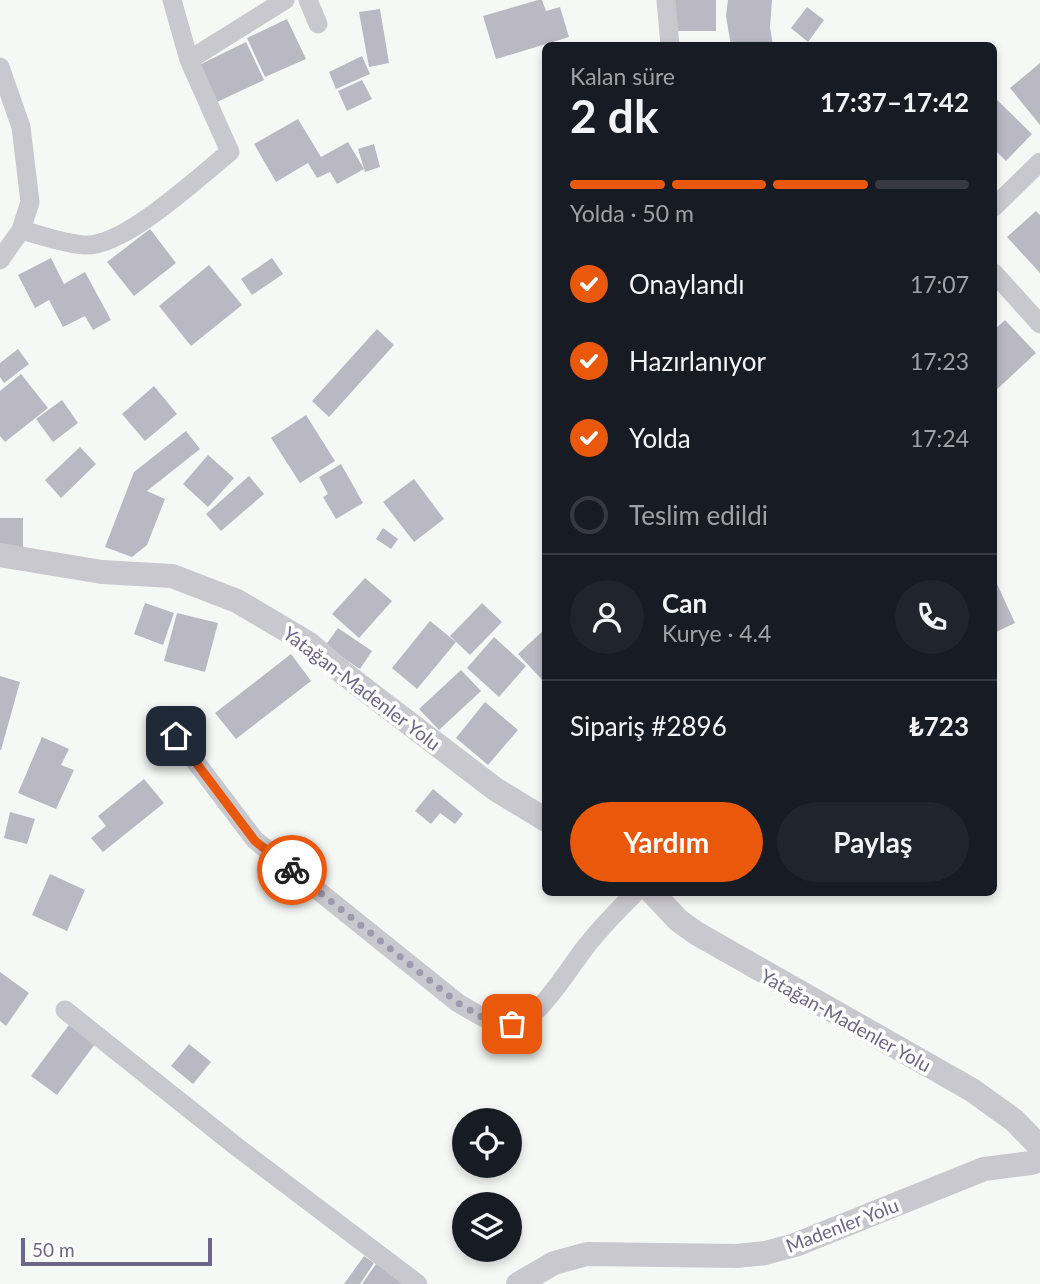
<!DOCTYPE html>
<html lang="tr">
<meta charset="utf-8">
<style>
body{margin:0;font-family:Lato,sans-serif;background:#20242c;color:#f1f3f6;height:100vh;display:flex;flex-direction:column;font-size:26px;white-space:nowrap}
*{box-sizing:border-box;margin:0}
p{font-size:23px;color:#9ea1a6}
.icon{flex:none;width:38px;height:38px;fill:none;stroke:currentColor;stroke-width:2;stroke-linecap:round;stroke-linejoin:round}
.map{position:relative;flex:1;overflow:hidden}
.side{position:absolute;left:542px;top:42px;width:455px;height:854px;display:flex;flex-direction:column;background:#171b24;border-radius:10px;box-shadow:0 4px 10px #0003}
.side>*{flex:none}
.fabs{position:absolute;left:452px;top:1108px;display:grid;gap:14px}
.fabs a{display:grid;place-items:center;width:70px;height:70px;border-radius:50%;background:#171b24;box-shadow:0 4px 10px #0003;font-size:35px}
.scale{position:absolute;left:21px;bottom:18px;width:191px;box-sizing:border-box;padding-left:7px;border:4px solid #6d6688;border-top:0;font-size:19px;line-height:24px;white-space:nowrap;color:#6d6688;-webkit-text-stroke:5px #fff;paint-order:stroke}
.pin{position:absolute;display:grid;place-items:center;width:60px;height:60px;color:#fff;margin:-30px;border-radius:14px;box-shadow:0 4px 10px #0006}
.courier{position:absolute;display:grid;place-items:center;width:70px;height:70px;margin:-35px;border:5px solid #ea580c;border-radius:50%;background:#fff;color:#222;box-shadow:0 2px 9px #0007}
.head em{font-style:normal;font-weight:700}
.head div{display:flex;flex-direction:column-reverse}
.head{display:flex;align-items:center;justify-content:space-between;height:119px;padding:0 28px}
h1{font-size:46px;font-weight:700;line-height:52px}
.bar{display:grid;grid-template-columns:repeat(4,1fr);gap:10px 7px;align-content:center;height:84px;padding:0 28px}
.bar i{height:9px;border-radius:5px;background:#363941}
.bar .selected{background:#ea580c}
.bar p{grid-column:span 4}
.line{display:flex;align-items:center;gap:18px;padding:0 28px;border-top:2px solid #363941}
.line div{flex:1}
.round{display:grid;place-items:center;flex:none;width:74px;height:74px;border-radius:37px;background:#20242c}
ol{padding:0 28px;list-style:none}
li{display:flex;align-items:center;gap:21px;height:77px}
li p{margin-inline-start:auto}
li .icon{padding:7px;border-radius:50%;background:#ea580c;color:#fff;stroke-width:4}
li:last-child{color:#9ea1a6}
li i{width:38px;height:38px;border:4px solid #363941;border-radius:50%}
.button{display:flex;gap:14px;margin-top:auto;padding:14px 28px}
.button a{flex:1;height:80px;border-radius:42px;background:#ea580c;color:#fff;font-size:28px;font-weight:700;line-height:80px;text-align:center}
.button a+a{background:#20242c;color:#f1f3f6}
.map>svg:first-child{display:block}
.building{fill:#b9b8c3}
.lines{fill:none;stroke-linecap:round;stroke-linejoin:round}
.minor{stroke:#cac8cf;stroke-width:19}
.tertiary{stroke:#cac8cf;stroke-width:24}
.done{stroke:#9d99ae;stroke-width:7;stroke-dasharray:0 12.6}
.route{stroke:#ea580c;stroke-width:9}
.labels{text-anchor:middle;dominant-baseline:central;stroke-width:7;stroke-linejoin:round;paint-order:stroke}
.street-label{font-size:19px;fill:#6d6688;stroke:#fff}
</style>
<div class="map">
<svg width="1040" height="1284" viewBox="0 0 1040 1284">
<rect width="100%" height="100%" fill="#f6f8f6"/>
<path class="building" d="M538,0H542L546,11L560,7L569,37L496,59L483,16Z
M672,0H716V31H672Z
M728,0H772L770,27L773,46H731L726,16Z
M807,7L824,20L808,42L791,28Z
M380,9L389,63L369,67L359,12Z
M287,19L306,59L265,77L247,38Z
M246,42L264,80L217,102L199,65Z
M362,56L370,74L336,89L329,72Z
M1040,63V125L1010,88Z
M362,80L372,99L347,111L338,91Z
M994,97L1032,134L1006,161L994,149Z
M298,119L321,157L348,142L364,169L337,184L330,172L317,178L308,163L276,182L254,144Z
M374,144L380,167L365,172L358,149Z
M1036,211L1040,215V273L1007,237Z
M150,229L176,263L134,296L107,262Z
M51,258L64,284L85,272L111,320L93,330L85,316L63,327L49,300L35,308L18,275Z
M272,258L283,274L252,295L241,279Z
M209,265L242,305L191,346L159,306Z
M1005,320L1036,353L994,392V330Z
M377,329L394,345L329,417L312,401Z
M18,349L29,364L4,383L0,377V363Z
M21,374L48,408L5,442L0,436V391Z
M154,386L177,414L145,441L122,414Z
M62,400L78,423L53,442L36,419Z
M306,415L335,461L300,483L271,438Z
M186,431L200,449L147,491L165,499L147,545L132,557L105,547L134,472Z
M80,447L96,464L61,498L45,480Z
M208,455L234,478L208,507L183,484Z
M341,464L363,503L336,519L323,497L328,494L319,477Z
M249,476L264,494L221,531L206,514Z
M414,479L444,519L414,542L383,502Z
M0,518H23V550H0Z
M383,528L398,539L391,549L376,539Z
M365,578L392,601L359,638L332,614Z
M997,584L1015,623L994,633V586Z
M145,603L174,613L163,645L134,634Z
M482,603L502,622L470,655L450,636Z
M177,613L218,623L205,672L164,661Z
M430,621L456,642L417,689L392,668Z
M338,628L372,651L360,669L325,646Z
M546,628V684L518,654Z
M494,637L526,666L499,697L467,668Z
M291,654L311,681L236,739L215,713Z
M461,670L481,691L439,730L419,709Z
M0,676L20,682L1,750H0Z
M485,702L518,730L488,765L456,738Z
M42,737L69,749L61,765L74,770L56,809L18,793Z
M144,779L164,803L103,852L91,838L106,826L98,816Z
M433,789L463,814L455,824L440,813L431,824L415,811Z
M10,812L35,819L27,844L4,838Z
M50,874L85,890L67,931L32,915Z
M0,972L29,993L6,1026L0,1021Z
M69,1025L95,1044L57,1095L31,1076Z
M189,1044L211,1062L193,1084L171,1066Z
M364,1256L374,1263L360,1284H344Z
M376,1264L407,1284H362Z"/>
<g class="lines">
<path class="minor" d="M308,0L318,24
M666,0L670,46
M189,60L285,0
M0,67L21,127L30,202L21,230L0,260
M994,207L1040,162
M21,230C41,235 64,244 85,245C125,247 198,177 230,152L189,60L172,0
M994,273L1040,324
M176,736L255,840L458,1003C474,1012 493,1026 512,1024C539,1022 571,964 588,944C602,926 619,909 636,892
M65,1010L237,1147L418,1284"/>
<path class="tertiary" d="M0,555L102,572L172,576L237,601L308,643L342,672L495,789L546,820
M652,892L678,920L696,933L972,1090L1015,1121L1040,1147
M518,1284L554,1263L587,1254L737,1256L765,1253L795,1245L984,1169L1031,1163L1040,1160"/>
</g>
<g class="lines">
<path class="done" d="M292,870L458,1003L487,1020L512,1024"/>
<path class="route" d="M176,736L255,841L292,870"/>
</g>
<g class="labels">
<g class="street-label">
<text transform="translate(362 688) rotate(37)">Yatağan-Madenler Yolu</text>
<text transform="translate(846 1020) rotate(29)">Yatağan-Madenler Yolu</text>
<text transform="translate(842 1225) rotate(-21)">Madenler Yolu</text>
</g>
</g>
</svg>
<div class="fabs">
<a><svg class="icon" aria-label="locate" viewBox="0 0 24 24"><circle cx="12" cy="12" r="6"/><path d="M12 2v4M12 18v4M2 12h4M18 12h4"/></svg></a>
<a><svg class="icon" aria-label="layers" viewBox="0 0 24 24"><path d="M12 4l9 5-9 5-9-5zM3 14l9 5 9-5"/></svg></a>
</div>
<div class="scale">50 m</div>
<div class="pin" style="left:512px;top:1024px;background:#ea580c"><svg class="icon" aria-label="bag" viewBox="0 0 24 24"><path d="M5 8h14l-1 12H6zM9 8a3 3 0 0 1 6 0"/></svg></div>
<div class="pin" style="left:176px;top:736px;background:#1f2937"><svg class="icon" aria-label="home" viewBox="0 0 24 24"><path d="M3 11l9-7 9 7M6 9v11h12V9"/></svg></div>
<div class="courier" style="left:292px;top:870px"><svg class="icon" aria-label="bike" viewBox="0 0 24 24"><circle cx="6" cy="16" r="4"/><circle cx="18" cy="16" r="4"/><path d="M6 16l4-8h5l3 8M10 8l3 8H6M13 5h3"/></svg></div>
<section class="side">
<div class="head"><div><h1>2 dk</h1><p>Kalan süre</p></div><em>17:37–17:42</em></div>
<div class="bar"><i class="selected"></i><i class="selected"></i><i class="selected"></i><i></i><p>Yolda · 50 m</p></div>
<ol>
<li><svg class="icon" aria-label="check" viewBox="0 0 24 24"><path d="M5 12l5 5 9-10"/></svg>Onaylandı<p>17:07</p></li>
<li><svg class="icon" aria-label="check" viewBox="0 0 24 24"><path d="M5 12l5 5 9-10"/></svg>Hazırlanıyor<p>17:23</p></li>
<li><svg class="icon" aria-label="check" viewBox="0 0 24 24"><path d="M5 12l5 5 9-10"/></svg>Yolda<p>17:24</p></li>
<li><i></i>Teslim edildi</li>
</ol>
<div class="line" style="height:126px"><a class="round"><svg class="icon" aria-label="person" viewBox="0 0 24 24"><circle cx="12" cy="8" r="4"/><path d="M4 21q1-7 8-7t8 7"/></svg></a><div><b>Can</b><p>Kurye · 4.4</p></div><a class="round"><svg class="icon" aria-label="phone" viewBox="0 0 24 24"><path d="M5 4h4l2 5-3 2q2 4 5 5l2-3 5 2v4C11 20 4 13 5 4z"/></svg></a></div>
<div class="line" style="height:91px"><div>Sipariş #2896</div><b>₺723</b></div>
<div class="button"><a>Yardım</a><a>Paylaş</a></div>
</section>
</div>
